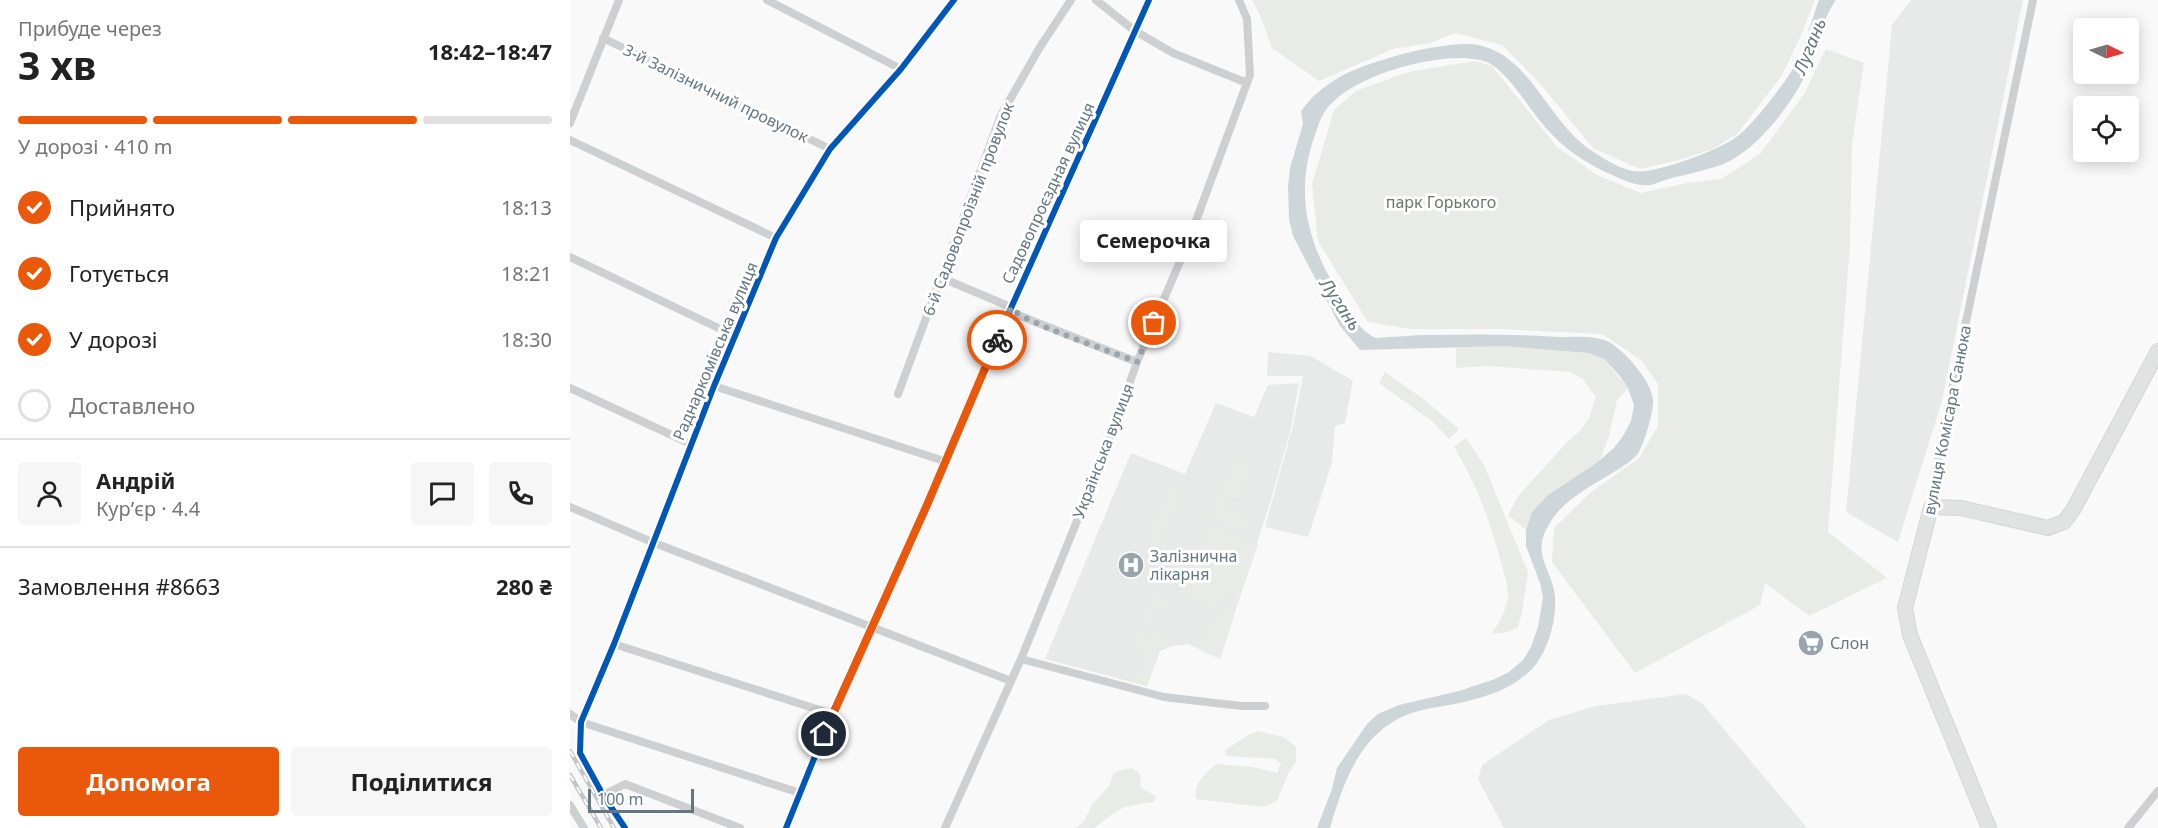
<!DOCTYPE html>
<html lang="uk">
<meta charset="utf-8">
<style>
body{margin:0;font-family:"Noto Sans",sans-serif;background:#f6f6f6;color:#222;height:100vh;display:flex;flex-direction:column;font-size:22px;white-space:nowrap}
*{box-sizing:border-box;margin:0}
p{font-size:20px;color:#767676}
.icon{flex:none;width:33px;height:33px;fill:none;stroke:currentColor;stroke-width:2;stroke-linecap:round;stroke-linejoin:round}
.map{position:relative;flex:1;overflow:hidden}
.drawer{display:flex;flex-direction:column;background:#fff;width:570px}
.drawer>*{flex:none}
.needle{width:39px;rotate:95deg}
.fabs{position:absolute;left:1503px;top:18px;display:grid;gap:12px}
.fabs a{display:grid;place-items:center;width:66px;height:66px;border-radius:6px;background:#fff;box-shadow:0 3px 15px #0003;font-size:30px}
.scale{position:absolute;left:18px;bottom:15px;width:106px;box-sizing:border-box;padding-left:6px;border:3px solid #657683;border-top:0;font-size:16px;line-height:21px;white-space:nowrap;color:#657683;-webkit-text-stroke:4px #fff;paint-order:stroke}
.pin{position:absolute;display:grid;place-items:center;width:51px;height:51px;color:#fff;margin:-26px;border:3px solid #fff;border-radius:50%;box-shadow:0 2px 6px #0007}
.courier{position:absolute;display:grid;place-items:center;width:60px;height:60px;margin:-30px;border:4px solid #ea580c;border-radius:50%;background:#fff;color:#222;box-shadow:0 2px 8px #0007}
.bubble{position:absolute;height:42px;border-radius:6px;background:#fff;box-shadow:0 3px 15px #0003;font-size:20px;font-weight:700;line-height:42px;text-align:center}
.summary em{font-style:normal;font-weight:700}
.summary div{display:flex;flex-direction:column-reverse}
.summary{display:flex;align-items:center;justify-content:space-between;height:102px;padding:0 18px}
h1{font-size:39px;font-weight:700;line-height:45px}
.bar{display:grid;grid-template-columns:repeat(4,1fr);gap:9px 6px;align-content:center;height:72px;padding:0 18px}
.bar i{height:8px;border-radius:4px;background:#e0e0e0}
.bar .current{background:#ea580c}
.bar p{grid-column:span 4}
.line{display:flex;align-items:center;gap:15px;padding:0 18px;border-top:2px solid #e0e0e0}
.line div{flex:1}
.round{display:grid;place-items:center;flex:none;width:63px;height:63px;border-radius:6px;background:#f6f6f6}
ol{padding:0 18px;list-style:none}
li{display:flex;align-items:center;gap:18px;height:66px}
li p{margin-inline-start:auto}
li .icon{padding:6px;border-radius:50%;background:#ea580c;color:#fff;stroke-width:4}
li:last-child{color:#767676}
li i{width:33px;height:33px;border:3px solid #e0e0e0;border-radius:50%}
.primary-button{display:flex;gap:12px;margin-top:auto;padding:12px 18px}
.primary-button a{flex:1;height:69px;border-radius:6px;background:#ea580c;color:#fff;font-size:24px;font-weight:700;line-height:69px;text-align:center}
.primary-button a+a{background:#f6f6f6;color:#222}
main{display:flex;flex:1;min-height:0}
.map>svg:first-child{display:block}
.built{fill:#e8e9e9}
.green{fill:#e8ebe6}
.water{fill:#ced6d9}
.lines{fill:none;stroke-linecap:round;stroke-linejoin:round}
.primary-casing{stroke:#d5d6d7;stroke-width:16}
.street{stroke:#cecfd0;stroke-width:8}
.primary{stroke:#e1e2e2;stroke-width:14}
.rail-casing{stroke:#c3c5c6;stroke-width:4.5}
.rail{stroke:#fff;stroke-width:2;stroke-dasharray:7;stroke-linecap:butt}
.cycleway-casing{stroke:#fff;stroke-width:10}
.cycleway{stroke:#0057b8;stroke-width:6}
.done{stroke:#99a4ac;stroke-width:6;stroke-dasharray:0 10.8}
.route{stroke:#ea580c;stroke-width:8}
.labels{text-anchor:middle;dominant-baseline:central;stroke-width:6;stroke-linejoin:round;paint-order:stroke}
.street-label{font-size:16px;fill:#657683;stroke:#fff}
.park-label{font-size:16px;fill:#687a64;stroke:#fff}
.poi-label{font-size:16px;fill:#657683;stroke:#fff;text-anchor:start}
.water-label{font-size:18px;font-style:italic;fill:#60757c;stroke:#fff}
</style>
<main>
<section class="drawer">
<div class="summary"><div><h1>3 хв</h1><p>Прибуде через</p></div><em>18:42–18:47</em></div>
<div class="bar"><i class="current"></i><i class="current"></i><i class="current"></i><i></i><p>У дорозі · 410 m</p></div>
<ol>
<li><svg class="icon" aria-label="check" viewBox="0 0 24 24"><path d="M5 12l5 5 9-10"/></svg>Прийнято<p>18:13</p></li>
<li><svg class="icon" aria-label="check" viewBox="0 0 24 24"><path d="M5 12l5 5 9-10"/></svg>Готується<p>18:21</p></li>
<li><svg class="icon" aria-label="check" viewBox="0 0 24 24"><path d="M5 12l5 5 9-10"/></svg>У дорозі<p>18:30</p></li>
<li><i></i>Доставлено</li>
</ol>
<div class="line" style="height:108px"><a class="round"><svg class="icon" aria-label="person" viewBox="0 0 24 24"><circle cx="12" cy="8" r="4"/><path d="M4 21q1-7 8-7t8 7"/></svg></a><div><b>Андрій</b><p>Кур’єр · 4.4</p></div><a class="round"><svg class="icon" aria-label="chat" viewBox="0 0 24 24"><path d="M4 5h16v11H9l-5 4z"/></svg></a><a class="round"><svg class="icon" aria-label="phone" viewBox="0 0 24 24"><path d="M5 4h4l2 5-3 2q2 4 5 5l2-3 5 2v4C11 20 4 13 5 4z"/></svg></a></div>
<div class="line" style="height:78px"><div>Замовлення #8663</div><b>280 ₴</b></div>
<div class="primary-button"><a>Допомога</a><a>Поділитися</a></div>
</section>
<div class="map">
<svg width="1588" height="828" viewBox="0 0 1588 828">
<rect width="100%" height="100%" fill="#f9f9f9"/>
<path class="built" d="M1341,0H1453L1372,401L1328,542L1276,512L1322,25Z
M698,352L741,356L783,381L775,423L765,426L762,463L738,537L695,527L724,422L733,376H697Z
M729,383L721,428L700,503L650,659L618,644L602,646L590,651L577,686L475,659L561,453L615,474L646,403L684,417L698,385Z
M1116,694L1132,703L1237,828H934L908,779L912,765L979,720L1026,706Z"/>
<path class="green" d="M682,0H1245L1228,42L1212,75L1168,133L1143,149L1109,160L1070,169L1023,148L966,79L932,45L885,33L860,43L823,49L749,81L702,48L689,13Z
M1256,49L1294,63L1282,144L1280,244L1258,532L1317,578L1239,616L1195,583L1190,605L1065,673L982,562L984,528L1020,493L1069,458L1088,426V384L1071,360L1032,334L931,329H840L798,322L748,241L742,184L764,110L786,91L838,72L905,61L922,66L987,147L1027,175L1071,193L1117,183L1151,179L1190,154L1234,94Z
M935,345L1019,353L1034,359L1058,388L1047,400L1039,436L1030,460L962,512L956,530L938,515L949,495L998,441L1009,432L1019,418L1026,397L1013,379L1000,372L918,366L886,368V348Z
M815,372L852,398L889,429L879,439L863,422L809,383Z
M896,438L914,465L958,572L952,612L948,627L938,632L921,634C929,624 937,609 938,596C938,582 932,568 929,555C918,516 905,481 884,447Z
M673,457L682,462V467L669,500L660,496L655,507L682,519L679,529L668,530L638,519L656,474L658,475L664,458Z
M603,482H608L612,490L611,497L590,543L584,544L580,540L578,534L600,484Z
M647,528L688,544L670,597L658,594L650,604L642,608L615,597L612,593L636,533L641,529Z
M588,592L603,598L605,603L601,614L587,609L584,619L593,623L591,627L574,621L572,617L581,595Z
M655,609H666L650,659L629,649L643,615Z
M573,627H575L572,636L579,639L583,630L599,637L596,644L602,646L590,651L577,686L558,681L560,676L570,674L577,656L558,649L567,630Z
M688,731L714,737L726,747V762L718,774L707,801L693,807L626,799C624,782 634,775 646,764L682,767L707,773L711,764L706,759L657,756L655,750L680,734Z
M562,768L570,774L571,788L586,796L584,802L554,807L544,813L524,828H505L513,823L523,803L540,785L543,774L551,770Z"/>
<path class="water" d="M1249,0H1266C1250,22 1247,52 1235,76C1219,108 1185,152 1151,165C1128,173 1103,176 1081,185C1067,187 1054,180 1042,175C1017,164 994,149 976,128C959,109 941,76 919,63C912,59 901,59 893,58C854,57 785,76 759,106C752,113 748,126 745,135C725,191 736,240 767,290C776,306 788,331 806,338C825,337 843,335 861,335C904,334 946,334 989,337C1004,337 1025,335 1039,342C1055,351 1081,381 1083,399C1084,411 1075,441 1069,452C1064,460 1052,467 1044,472C1020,487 992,500 978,526C963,553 978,564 984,590C989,615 978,654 960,671C941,689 919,696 894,702C878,706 861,707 845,712C792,728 774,780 760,828H747L762,789L767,768L797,724L808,714L829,705L889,691L925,679L939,672L953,660L961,647L968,627L973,597L970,583L956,546V530L962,512L977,496L1025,464L1044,448L1053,436L1061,421L1064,405L1058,388L1049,375L1034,359L1019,353L934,346L790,350L770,326L723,236L719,219L718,186L720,168L733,124L731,111C741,97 753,87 768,78C794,62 883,37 912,46C920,48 931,53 937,58C971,84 986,127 1022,151C1033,158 1050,169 1063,171C1084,175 1153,149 1169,135C1185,122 1210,89 1221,72C1235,51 1240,23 1249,0Z"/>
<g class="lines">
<defs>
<path id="primary" d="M1419,828L1340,635L1335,608L1361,507L1391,508L1478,528L1494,522L1503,510L1588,351"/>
</defs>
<use href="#primary" class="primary-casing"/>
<path class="street" d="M197,0L331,69
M526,0L565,31L603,53L677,83
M33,38L260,149
M0,123L49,0
M0,140L206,238
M0,257L165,336
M372,278L436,305L446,314L468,323L567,362
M144,386L374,461
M0,388L121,444
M328,394L431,115L470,47L501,0
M0,507L82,542L441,681
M1361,507L1364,480L1382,389L1463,0
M44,644L262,714
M451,659L594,697L671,706H695
M0,714L11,722L230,793
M33,795L55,784L170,828
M0,805L14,828
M55,828L33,795L10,753L11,722L44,644L144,386L206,238L260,149L331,69L384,0
M216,828L262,714L357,505L441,308L579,0
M375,828L451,659L537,447L567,362L617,245L677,83L680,75L677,19L669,0
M1558,828L1588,791"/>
<use href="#primary" class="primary"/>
<defs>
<path id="rail" d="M0,751L44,828
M0,775L31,828"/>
</defs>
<use href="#rail" class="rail-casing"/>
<use href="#rail" class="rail"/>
<defs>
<path id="cycleway" d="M55,828L33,795L10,753L11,722L44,644L144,386L206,238L260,149L331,69L384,0
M216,828L262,714L357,505L441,308L579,0"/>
</defs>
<use href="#cycleway" class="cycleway-casing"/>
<use href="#cycleway" class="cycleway"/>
</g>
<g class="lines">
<path class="done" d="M427,340L441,308C456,324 541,351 567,362L584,323"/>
<path class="route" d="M254,734L357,505L427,340"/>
</g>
<defs>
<symbol id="hospital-disc" viewBox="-11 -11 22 22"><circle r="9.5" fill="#99a4ac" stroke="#fff"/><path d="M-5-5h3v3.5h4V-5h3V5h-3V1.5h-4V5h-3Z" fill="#fff"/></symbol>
<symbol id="supermarket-disc" viewBox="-11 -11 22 22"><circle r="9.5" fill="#99a4ac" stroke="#fff"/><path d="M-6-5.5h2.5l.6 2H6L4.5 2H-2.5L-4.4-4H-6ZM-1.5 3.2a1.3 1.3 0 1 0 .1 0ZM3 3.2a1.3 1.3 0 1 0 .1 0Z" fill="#fff"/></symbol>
</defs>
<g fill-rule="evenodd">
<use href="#hospital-disc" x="546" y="550" width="30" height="30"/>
<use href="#supermarket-disc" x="1226" y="628" width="30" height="30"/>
</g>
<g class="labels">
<g class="street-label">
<text transform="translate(146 93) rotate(26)">3-й Залізничний провулок</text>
<text transform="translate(478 193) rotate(-65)">Садовопроєздная вулиця</text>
<text transform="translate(398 209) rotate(-69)">6-й Садовопроїзній провулок</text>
<text transform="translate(145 351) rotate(-67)">Раднаркомівська вулиця</text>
<text transform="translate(1377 420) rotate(-79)">вулиця Комісара Санюка</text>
<text transform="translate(533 451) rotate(-69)">Українська вулиця</text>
</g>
<g class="park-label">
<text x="871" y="202">парк Горького</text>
</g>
<g class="poi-label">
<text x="580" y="556">Залізнична<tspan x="580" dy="18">лікарня</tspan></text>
<text x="1260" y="643">Слон</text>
</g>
<g class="water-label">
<text transform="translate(1239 46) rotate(-68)">Лугань</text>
<text transform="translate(771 304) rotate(56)">Лугань</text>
</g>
</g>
</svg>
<div class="fabs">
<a><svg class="needle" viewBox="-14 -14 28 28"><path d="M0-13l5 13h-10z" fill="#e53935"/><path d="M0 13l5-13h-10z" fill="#767676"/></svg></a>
<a><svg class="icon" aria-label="locate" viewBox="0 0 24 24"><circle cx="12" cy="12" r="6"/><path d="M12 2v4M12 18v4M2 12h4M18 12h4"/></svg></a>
</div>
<div class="scale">100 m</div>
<div class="pin" style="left:584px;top:323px;background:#ea580c"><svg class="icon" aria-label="bag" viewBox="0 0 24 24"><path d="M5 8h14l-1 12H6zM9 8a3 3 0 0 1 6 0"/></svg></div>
<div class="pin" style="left:254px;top:734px;background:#1f2937"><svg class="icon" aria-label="home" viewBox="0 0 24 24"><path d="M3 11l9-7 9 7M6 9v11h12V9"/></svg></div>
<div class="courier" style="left:427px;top:340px"><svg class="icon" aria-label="bike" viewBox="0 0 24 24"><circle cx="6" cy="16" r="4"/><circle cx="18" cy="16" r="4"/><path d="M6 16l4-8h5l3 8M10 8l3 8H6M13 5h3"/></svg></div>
<div class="bubble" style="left:510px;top:220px;width:147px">Семерочка</div>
</div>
</main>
